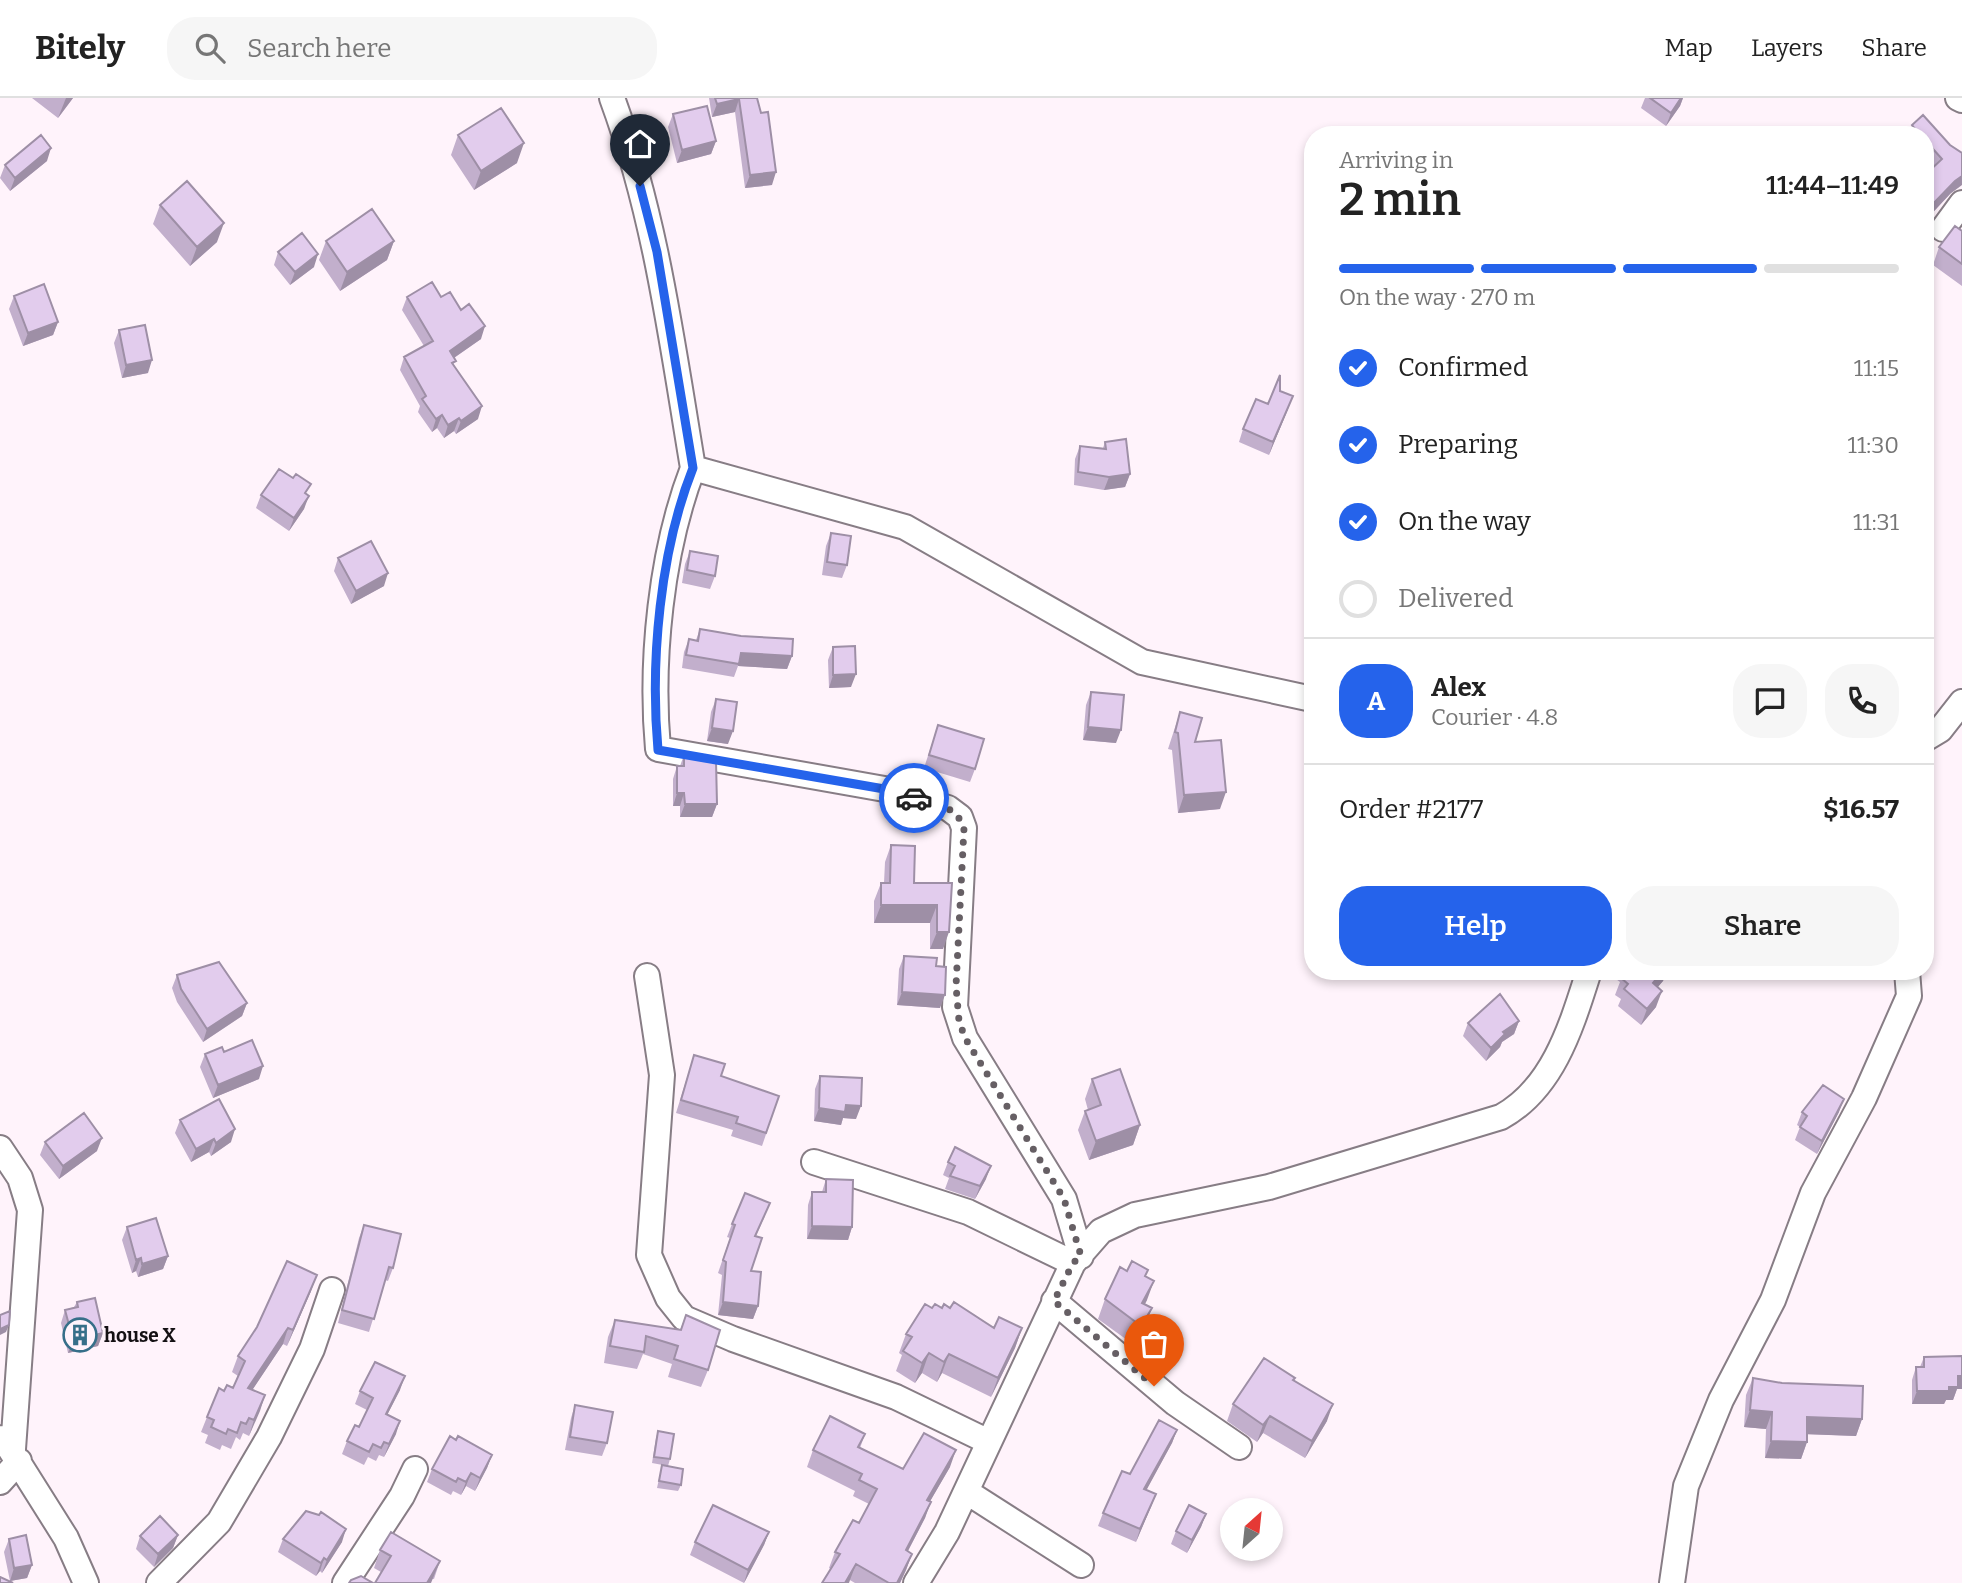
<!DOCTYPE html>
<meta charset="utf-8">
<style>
body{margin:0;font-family:Bitter,serif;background:#f6f6f6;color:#222;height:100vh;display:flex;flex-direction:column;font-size:26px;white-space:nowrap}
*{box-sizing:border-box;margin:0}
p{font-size:23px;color:#767676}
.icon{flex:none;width:38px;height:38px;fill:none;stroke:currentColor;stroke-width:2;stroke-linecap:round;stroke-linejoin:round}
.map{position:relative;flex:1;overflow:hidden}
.details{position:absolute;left:1304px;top:28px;width:630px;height:854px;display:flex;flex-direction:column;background:#fff;border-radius:28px;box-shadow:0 4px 10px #0003}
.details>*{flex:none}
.needle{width:46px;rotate:27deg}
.fabs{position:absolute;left:1220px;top:1400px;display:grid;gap:14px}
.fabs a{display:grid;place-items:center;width:63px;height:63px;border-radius:50%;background:#fff;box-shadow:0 4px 10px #0003;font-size:35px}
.pin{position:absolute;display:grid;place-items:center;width:60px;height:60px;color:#fff;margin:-72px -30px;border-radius:50% 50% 50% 0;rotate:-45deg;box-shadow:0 0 7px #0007}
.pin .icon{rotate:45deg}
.courier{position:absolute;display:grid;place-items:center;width:70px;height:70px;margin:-35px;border:5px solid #2563eb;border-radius:50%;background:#fff;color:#222;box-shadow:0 2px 9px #0007}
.overview em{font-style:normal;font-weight:600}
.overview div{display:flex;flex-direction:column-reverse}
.overview{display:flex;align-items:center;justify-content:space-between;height:119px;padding:0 35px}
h1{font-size:46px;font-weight:600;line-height:52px}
.bar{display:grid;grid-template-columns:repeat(4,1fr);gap:10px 7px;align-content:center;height:84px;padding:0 35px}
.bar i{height:9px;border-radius:5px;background:#e0e0e0}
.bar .active{background:#2563eb}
.bar p{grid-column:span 4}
.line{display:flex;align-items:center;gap:18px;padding:0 35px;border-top:2px solid #e0e0e0}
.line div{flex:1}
.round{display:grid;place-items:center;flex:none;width:74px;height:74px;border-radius:28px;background:#f6f6f6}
ol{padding:0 35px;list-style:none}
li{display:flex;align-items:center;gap:21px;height:77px}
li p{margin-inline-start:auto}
li .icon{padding:7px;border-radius:50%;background:#2563eb;color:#fff;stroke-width:4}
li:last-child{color:#767676}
li i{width:38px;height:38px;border:4px solid #e0e0e0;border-radius:50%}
.button{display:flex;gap:14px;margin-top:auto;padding:14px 35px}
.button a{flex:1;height:80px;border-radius:28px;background:#2563eb;color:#fff;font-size:28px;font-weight:600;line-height:80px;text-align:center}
.button a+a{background:#f6f6f6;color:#222}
header{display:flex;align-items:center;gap:42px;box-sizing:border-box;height:98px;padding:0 35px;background:#fff;border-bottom:2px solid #e0e0e0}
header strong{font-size:33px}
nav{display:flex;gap:38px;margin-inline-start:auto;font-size:24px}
.search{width:490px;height:63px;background:#f6f6f6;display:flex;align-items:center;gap:18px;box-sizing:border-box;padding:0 24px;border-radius:28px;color:#767676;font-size:26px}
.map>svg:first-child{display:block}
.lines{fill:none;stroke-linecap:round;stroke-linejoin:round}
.street-casing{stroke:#877d85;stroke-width:28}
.street{stroke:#fff;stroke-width:24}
.wall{fill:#c2afcc}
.shaded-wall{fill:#9e8fa6}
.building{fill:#e2cced;stroke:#9e8fa6;stroke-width:2}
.done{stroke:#665f64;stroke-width:7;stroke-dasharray:0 12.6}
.route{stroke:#2563eb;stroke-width:9}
.labels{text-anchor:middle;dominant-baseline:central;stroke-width:6;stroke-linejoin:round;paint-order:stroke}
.poi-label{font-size:19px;font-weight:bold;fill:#141013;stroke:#fff3fb;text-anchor:start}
</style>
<header>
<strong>Bitely</strong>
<div class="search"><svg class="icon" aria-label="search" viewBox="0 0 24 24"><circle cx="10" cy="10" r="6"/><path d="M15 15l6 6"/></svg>Search here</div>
<nav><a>Map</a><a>Layers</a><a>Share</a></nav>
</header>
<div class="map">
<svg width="1962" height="1485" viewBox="0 0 1962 1485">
<rect width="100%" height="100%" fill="#fff3fb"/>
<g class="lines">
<defs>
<path id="street" d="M612,0C656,119 672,245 693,370C661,453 650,563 658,651L890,692L948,710L960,719L964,730L955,909L965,940L1064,1101L1081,1158
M1958,0L1962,2
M1943,131L1962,105
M693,370L905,429L1142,564L1312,601
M1925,641L1940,632L1962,604
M647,878L662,977L649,1157L668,1200L684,1220L733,1241L896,1299L989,1344
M0,1050L20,1080L30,1112L13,1351
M814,1064L968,1114L1073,1165
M1054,1203L1175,1305L1239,1349
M3,1340L66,1440L86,1485
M0,1384L19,1363
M967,1394L1081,1467
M159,1485L219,1424L269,1339L312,1251L332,1192
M345,1485L402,1398L415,1371
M916,1485L947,1434L1073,1165L1101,1133L1135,1117L1269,1089L1501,1019C1554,990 1572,926 1589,873
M1672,1485L1686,1388L1721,1302L1773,1202L1813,1095L1864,1000L1909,898L1907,873"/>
</defs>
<use href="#street" class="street-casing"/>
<use href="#street" class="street"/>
</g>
<path class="wall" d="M32,0H73L58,20Z
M709,0H757L772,87L745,90L735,14L712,19Z
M1645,0H1683L1680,8L1666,28L1641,10Z
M673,16L716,43L711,56L677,65L668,29Z
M1912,27L1950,47V96L1932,115L1928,128L1934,69L1925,60V37H1908Z
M458,37L517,65L474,92L451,57Z
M47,63L10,93L0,80L5,67Z
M160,107L217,144L190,168L153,126Z
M1962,133V188L1933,167L1939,149Z
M326,143H394L387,162L340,193L319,162Z
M278,154L314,169L290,187L274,167Z
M14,198L58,224L53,237L23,248L9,211Z
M407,199H441L461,212L481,241L454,260V267L478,321L456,336L454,333L444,340L437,330L432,334L418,314L420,308L400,272L404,259L424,248L402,212Z
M119,232L148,275L122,280L114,245Z
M1280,293L1288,311L1269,357L1239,344L1243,331Z
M1105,344L1130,376L1125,389L1104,392L1074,387L1075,361L1080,348L1103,350Z
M261,397H307L304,411L289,433L256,410Z
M831,435L847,467L842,480L822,477L826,448Z
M690,453L715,478L710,491L682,485L685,466Z
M338,460L384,488L351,506L334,473Z
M700,531L741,538L792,558L787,571L738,568L734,579L682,570L684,554L689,541L696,542Z
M833,549L851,589L829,590L828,562Z
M1091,594L1116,645L1083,642L1086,607Z
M716,601L728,646L707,643L711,614Z
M1180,614L1220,711L1178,715L1172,652L1168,651Z
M938,627L975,671L970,684L924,670Z
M684,657L717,706L712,719H680V708H673V681L677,668H680Z
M891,747L914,785H952L943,851H930V825H874V803L881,785H884L885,764Z
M904,858L936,868L940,910L897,907L899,871Z
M1615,873H1667L1663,883L1657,889L1656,909L1641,927L1618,908L1621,901L1615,897L1620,884L1613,879Z
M177,877L247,905L242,918L203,944L177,904L172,890Z
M1519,923L1514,936L1502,944L1500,949L1486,963L1463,938L1468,925Z
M224,954L259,981L213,1000L200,969L205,956Z
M694,957L721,978L779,998L762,1048L731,1038L733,1032L676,1015Z
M820,978L856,1021L843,1020L841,1027L814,1023L815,991Z
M1092,981L1140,1027L1133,1047L1089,1062L1078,1032L1085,1013L1088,1012L1085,1001Z
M1802,1014H1839L1817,1056L1795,1042L1800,1029L1797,1027Z
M180,1022L231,1044L211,1058L209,1054L191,1064L175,1035Z
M45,1044L97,1053L59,1081L40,1057Z
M948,1064L986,1081L975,1101L945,1091L949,1080L943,1077Z
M826,1081L852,1129L848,1142L807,1141L808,1107L812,1094H822Z
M765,1118L756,1138L751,1173L758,1208L753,1221L718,1217L722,1177L718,1175L730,1140L727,1139L732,1126Z
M364,1127L393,1170L388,1183L385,1182L369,1234L338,1225L359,1140Z
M127,1129L168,1158L163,1171L138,1179L136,1173L132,1175L122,1142Z
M1127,1173L1146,1178L1147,1202L1145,1206L1152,1210L1144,1229L1134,1247L1098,1221L1105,1201Z
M311,1193L287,1248L283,1246L252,1292L265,1297L249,1338L243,1335L240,1342L236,1339L231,1351L222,1347L220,1352L205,1345L208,1337L201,1334L207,1319L224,1293L233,1290L238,1278L232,1274L238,1258Z
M77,1204L103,1235L98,1248L68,1255L61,1225L65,1212L74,1209Z
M932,1210H950L994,1230H1022L1015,1250L991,1299L942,1275L937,1284L922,1275L915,1285L896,1273L902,1257L899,1255L906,1236Z
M686,1217L708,1272L701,1289L668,1279L672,1266L643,1256L637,1271L604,1265L608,1239L615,1222L680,1232Z
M1924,1259L1957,1291L1953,1302H1946L1944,1306H1912V1282L1916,1269H1920Z
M1295,1280L1294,1283L1327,1323L1305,1360L1263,1335L1257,1344L1227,1323L1233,1306Z
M1753,1280L1862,1321L1856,1338L1807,1336V1344L1801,1361L1765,1360L1766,1331L1744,1329L1746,1297Z
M400,1292L387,1317L396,1336L384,1359L379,1357L376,1363L368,1359L364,1367L342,1356L347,1343L359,1329L367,1312L355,1306L360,1293Z
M575,1307L607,1345L602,1358L565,1352L571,1320Z
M1177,1332L1172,1345L1146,1392L1156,1396L1136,1444L1098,1428L1103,1415L1130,1376Z
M658,1333L670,1361L668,1368L652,1365L656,1340Z
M865,1336L860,1350L903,1371L950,1369L930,1403L925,1420L908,1453L912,1456L906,1472L900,1485H855L829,1470L835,1454L859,1425L869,1406L853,1398L855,1393L807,1369L813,1352Z
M456,1342L492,1357L487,1370L475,1393L466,1388L461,1397L453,1393L451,1397L427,1384L432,1371Z
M662,1367L681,1387L678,1393L657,1390Z
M1206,1416L1201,1429L1187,1455L1171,1446L1176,1433Z
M769,1434L764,1447L744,1485L690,1457L695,1444Z
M178,1437L173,1450L154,1469L136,1451L140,1438Z
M9,1441L32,1467L27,1480L10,1483L4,1454Z
M283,1441L342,1444L322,1475L320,1473L316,1478L278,1454Z
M380,1452L440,1463L434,1481L381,1474L374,1470Z"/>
<path class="shaded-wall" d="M66,0H73L58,20Z
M1681,0H1683L1680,8L1666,28L1671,15Z
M739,1L735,14L712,19L717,6Z
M716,43L711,56L677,65L682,52Z
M524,45L517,65L474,92L481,73Z
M51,50L47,63L10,93L15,80Z
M776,74L772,87L745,90L750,77Z
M1962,78V87L1950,96L1925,123L1928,111L1955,83Z
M1932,115L1928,128L1925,131V123Z
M224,125L217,144L190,168L197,149Z
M394,143L387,162L340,193L347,174Z
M318,156L314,169L290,187L295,174Z
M58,224L53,237L23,248L28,235Z
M485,228L481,241L445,266L450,253Z
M152,262L148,275L122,280L126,267Z
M1293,298L1288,311L1269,357L1273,344Z
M482,308L478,321L456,336L461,323Z
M442,317L437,330L432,334L436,321Z
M459,320L454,333L444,340L448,327Z
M1130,376L1125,389L1104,392L1109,379Z
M309,398L304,411L289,433L294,420Z
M388,475L384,488L351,506L356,493Z
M741,555L792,558L787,571L738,568Z
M856,576L851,589L829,590L833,577Z
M1088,629L1121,632L1116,645L1083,642Z
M712,630L733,633L728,646L707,643Z
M1226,694L1220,711L1178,715L1184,697Z
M677,695H684L680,708H673Z
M685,706H717L712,719H680Z
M881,807H937L930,825H874Z
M937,834H949L943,851H930Z
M1663,873H1667L1663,883L1647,902L1653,885Z
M1662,893L1656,909L1641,927L1647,911Z
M902,894L945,897L940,910L897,907Z
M247,905L242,918L203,944L207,931Z
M1519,923L1514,936L1502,944L1500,949L1486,963L1491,950L1503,934Z
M263,968L259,981L213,1000L218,987Z
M1844,1001L1839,1014L1817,1056L1822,1043Z
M846,1007L861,1008L856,1021L843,1020L841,1027L814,1023L819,1010Z
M1140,1027L1133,1047L1089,1062L1096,1043Z
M235,1031L231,1044L211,1058L216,1045Z
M102,1040L97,1053L59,1081L63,1068Z
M214,1041L209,1054L191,1064L196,1051Z
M991,1068L986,1081L975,1101L980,1088Z
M812,1128L852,1129L848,1142L807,1141Z
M168,1158L163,1171L138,1179L142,1166Z
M141,1160L136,1173L132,1175L136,1162Z
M317,1177L311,1193L287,1248L293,1232Z
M1154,1183L1147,1202L1135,1224L1142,1205Z
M723,1204L758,1208L753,1221L718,1217Z
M1152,1210L1144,1229L1134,1247L1141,1228Z
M9,1227L6,1234L0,1237V1231Z
M288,1230L283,1246L243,1306L248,1290Z
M1022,1230L1015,1250L991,1299L998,1280Z
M103,1235L98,1248L68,1255L73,1242Z
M929,1255L922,1275L915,1285L922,1265Z
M949,1256L942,1275L937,1284L944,1264Z
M405,1278L400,1292L381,1329L386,1316Z
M1958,1278H1962V1291H1957L1953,1302H1946L1944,1306H1912L1917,1293L1949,1289Z
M265,1297L260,1313L249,1338L254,1322Z
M1333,1306L1327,1323L1305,1360L1312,1343Z
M1750,1312L1772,1314L1766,1331L1744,1329Z
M1270,1318L1263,1335L1257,1344L1263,1327Z
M1807,1319L1862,1321L1856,1338L1801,1336Z
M400,1323L396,1336L384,1359L389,1346Z
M1177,1332L1172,1345L1140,1404L1144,1391Z
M1771,1343L1807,1344L1801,1361L1765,1360Z
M956,1352L950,1369L921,1419L927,1402Z
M492,1357L487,1370L475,1393L480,1380Z
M471,1375L466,1388L461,1397L466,1384Z
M1156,1396L1151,1409L1136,1444L1140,1431Z
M931,1404L925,1420L900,1468L906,1452Z
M1206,1416L1201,1429L1187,1455L1192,1442Z
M346,1431L342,1444L322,1475L327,1462Z
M769,1434L764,1447L744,1485L748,1472Z
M178,1437L173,1450L154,1469L158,1456Z
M912,1456L906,1472L900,1485H897Z
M324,1460L320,1473L316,1478L321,1465Z
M440,1463L431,1485H427Z
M856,1466L850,1482L849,1485H845Z
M32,1467L27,1480L10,1483L14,1470Z"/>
<path class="building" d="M715,0H757L761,15L768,14L776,74L750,77L739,1L717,6Z
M1650,0H1681L1671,15Z
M707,8L716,43L682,52L673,16Z
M501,10L524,45L481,73L458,37Z
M1923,17L1950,47L1962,55V78L1955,83L1928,111L1932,115L1925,123V77L1942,61L1925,42V37H1920L1912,27Z
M41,37L51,50L15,80L5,67Z
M187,83L224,125L197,149L160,107Z
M372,111L394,143L347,174L326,143Z
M1955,128L1962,133V166L1939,149Z
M302,135L318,156L295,174L278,154Z
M432,184L441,199L450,194L461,212L469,206L485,228L450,253L456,263L452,265L482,308L461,323L459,320L448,327L442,317L436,321L422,301L426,298L404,259L433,243L407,199Z
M44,186L58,224L28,235L14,198Z
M145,227L152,262L126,267L119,232Z
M1280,277V293L1293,298L1273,344L1243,331L1256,301L1268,306Z
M1126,341L1130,376L1109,379L1078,374L1080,348L1106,351L1105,344Z
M279,371L293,380L296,376L311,386L305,395L309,398L294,420L261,397Z
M831,435L851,438L847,467L827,464Z
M371,443L388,475L356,493L338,460Z
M690,453L718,458L715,478L687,472Z
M700,531L741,538L793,541L792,558L741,555L739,566L686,557L689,541L698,543Z
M855,548L856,576L833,577V549Z
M1091,594L1124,597L1121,632L1088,629Z
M716,601L737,604L733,633L712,630Z
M1180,614L1202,620L1195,644L1221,642L1226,694L1184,697L1178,635L1175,634Z
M938,627L984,641L975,671L929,657Z
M684,657L716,663L717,706H685L684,695H677V668H684Z
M891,747L915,748L914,785H952L949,834H937V807H881V785H890Z
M904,858L937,860L936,868L946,869L945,897L902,894Z
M219,864L247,905L207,931L181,891L177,877Z
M1627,873H1663L1653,885L1662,893L1647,911L1624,891L1628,886L1621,880Z
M1500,896L1519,923L1503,934L1505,936L1491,950L1468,925Z
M252,942L263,968L218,987L205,956L222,949L224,954Z
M694,957L725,966L721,978L779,998L766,1035L736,1025L738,1019L681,1002Z
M1120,971L1140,1027L1096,1043L1085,1013L1101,1007L1092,981Z
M820,978L862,980L861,1008L846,1007L845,1014L819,1010Z
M1823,987L1844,1001L1822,1043L1800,1029L1807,1018L1802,1014Z
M219,1001L235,1031L216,1045L214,1041L196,1051L180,1022Z
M84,1015L102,1040L63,1068L45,1044Z
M955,1049L991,1068L980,1088L950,1078L955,1068L948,1064Z
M826,1081L853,1082L852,1129L812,1128V1094H826Z
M745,1095L770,1105L755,1138L762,1140L751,1173L761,1174L758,1208L723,1204L726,1164L723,1162L735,1127L732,1126Z
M156,1120L168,1158L142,1166L141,1160L136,1162L127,1129Z
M364,1127L401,1136L393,1170L389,1169L374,1221L342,1212Z
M287,1163L317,1177L293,1232L288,1230L248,1290L265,1297L254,1322L249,1320L246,1326L241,1324L237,1335L228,1331L226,1336L211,1329L214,1322L207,1319L219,1290L224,1293L227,1287L233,1290L245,1263L238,1258L257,1229Z
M1132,1163L1148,1172L1145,1178L1154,1183L1142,1205L1152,1210L1141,1228L1105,1201L1120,1169L1127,1173Z
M95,1200L103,1235L73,1242L65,1212L78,1209L77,1204Z
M954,1204L994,1230L999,1219L1022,1230L998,1280L949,1256L944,1264L929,1255L922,1265L903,1253L912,1239L906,1236L925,1206L932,1210L935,1206L942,1210L944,1206L950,1210Z
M10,1213L9,1227L0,1231V1217Z
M686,1217L720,1232L708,1272L674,1261L678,1248L646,1238L644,1254L610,1248L615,1222L681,1232Z
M1962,1258V1278H1958V1289H1949V1293H1917L1916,1269H1924V1259Z
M1264,1260L1295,1280L1293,1282L1333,1306L1312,1343L1270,1318L1263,1327L1233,1306Z
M375,1264L405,1278L386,1316L400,1323L389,1346L384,1344L381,1350L373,1346L369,1354L347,1343L355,1327L359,1329L373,1300L360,1293Z
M1753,1280L1782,1285L1863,1288L1862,1321L1807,1319V1344L1771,1343L1772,1314L1750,1312Z
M575,1307L613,1314L607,1345L570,1339Z
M830,1318L865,1336L858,1349L903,1371L924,1335L956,1352L927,1402L931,1404L906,1452L912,1456L897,1485H889L856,1466L845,1485H822L840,1456L835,1454L853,1422L859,1425L877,1391L859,1382L862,1376L813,1352Z
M1159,1322L1177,1332L1144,1391L1156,1396L1140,1431L1103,1415L1122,1373L1130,1376Z
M658,1333L674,1336L670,1361L654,1359Z
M450,1338L456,1342L458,1338L492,1357L480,1380L471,1375L466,1384L458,1380L456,1384L432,1371Z
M662,1367L683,1371L681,1387L659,1383Z
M713,1407L769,1434L748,1472L695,1444Z
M1189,1407L1206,1416L1192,1442L1176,1433Z
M306,1413L319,1417L321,1414L346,1431L327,1462L324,1460L321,1465L283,1441Z
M160,1418L178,1437L158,1456L140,1438Z
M391,1434L440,1463L427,1485H375L391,1458L380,1452Z
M26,1437L32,1467L14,1470L9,1441Z
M361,1478L373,1485H349L351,1482Z
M0,1479L13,1485H0Z"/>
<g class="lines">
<path class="done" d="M914,700C935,706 956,707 964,730L956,888L959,923L965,940L1064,1101L1081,1158L1073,1165L1054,1203L1154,1288"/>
<path class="route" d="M640,88L657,154L693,370C660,453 650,563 658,652L890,692L914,700"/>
</g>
<defs>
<symbol id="building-ring" viewBox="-11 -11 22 22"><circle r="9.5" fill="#fff3fb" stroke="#366f89" stroke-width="1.5"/><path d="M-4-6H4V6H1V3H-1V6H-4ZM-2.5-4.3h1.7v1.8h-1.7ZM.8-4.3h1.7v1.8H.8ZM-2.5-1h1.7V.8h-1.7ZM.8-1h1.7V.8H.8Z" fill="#366f89"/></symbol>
</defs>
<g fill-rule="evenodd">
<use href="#building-ring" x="61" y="1218" width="38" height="38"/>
</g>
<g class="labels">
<g class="poi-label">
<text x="104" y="1237">house X</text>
</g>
</g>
</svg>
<div class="fabs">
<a><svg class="needle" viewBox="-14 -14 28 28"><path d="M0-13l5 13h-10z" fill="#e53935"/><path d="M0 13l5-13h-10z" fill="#767676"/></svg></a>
</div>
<div class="pin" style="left:1154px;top:1288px;background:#ea580c"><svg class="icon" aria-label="bag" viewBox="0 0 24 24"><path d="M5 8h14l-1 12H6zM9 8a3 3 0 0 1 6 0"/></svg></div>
<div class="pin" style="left:640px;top:88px;background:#1f2937"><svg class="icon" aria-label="home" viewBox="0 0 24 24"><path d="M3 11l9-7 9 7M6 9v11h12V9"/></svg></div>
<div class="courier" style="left:914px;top:700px"><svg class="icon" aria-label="car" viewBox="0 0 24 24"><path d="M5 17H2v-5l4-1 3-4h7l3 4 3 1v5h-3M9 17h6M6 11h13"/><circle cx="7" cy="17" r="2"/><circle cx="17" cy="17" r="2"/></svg></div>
<section class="details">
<div class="overview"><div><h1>2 min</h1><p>Arriving in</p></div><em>11:44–11:49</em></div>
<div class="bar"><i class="active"></i><i class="active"></i><i class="active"></i><i></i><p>On the way · 270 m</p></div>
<ol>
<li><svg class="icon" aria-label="check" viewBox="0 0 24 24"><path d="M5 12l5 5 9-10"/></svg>Confirmed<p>11:15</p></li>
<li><svg class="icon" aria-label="check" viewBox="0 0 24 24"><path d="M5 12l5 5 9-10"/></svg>Preparing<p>11:30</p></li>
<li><svg class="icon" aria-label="check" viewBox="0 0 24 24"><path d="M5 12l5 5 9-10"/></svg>On the way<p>11:31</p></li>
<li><i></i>Delivered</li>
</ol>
<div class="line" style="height:126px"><b class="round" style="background:#2563eb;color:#fff">A</b><div><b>Alex</b><p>Courier · 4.8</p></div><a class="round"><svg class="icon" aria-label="chat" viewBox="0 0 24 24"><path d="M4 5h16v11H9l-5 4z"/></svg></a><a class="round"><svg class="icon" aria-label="phone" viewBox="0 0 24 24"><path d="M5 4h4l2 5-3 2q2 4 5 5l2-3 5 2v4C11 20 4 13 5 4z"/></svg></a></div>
<div class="line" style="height:91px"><div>Order #2177</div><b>$16.57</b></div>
<div class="button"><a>Help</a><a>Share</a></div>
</section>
</div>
